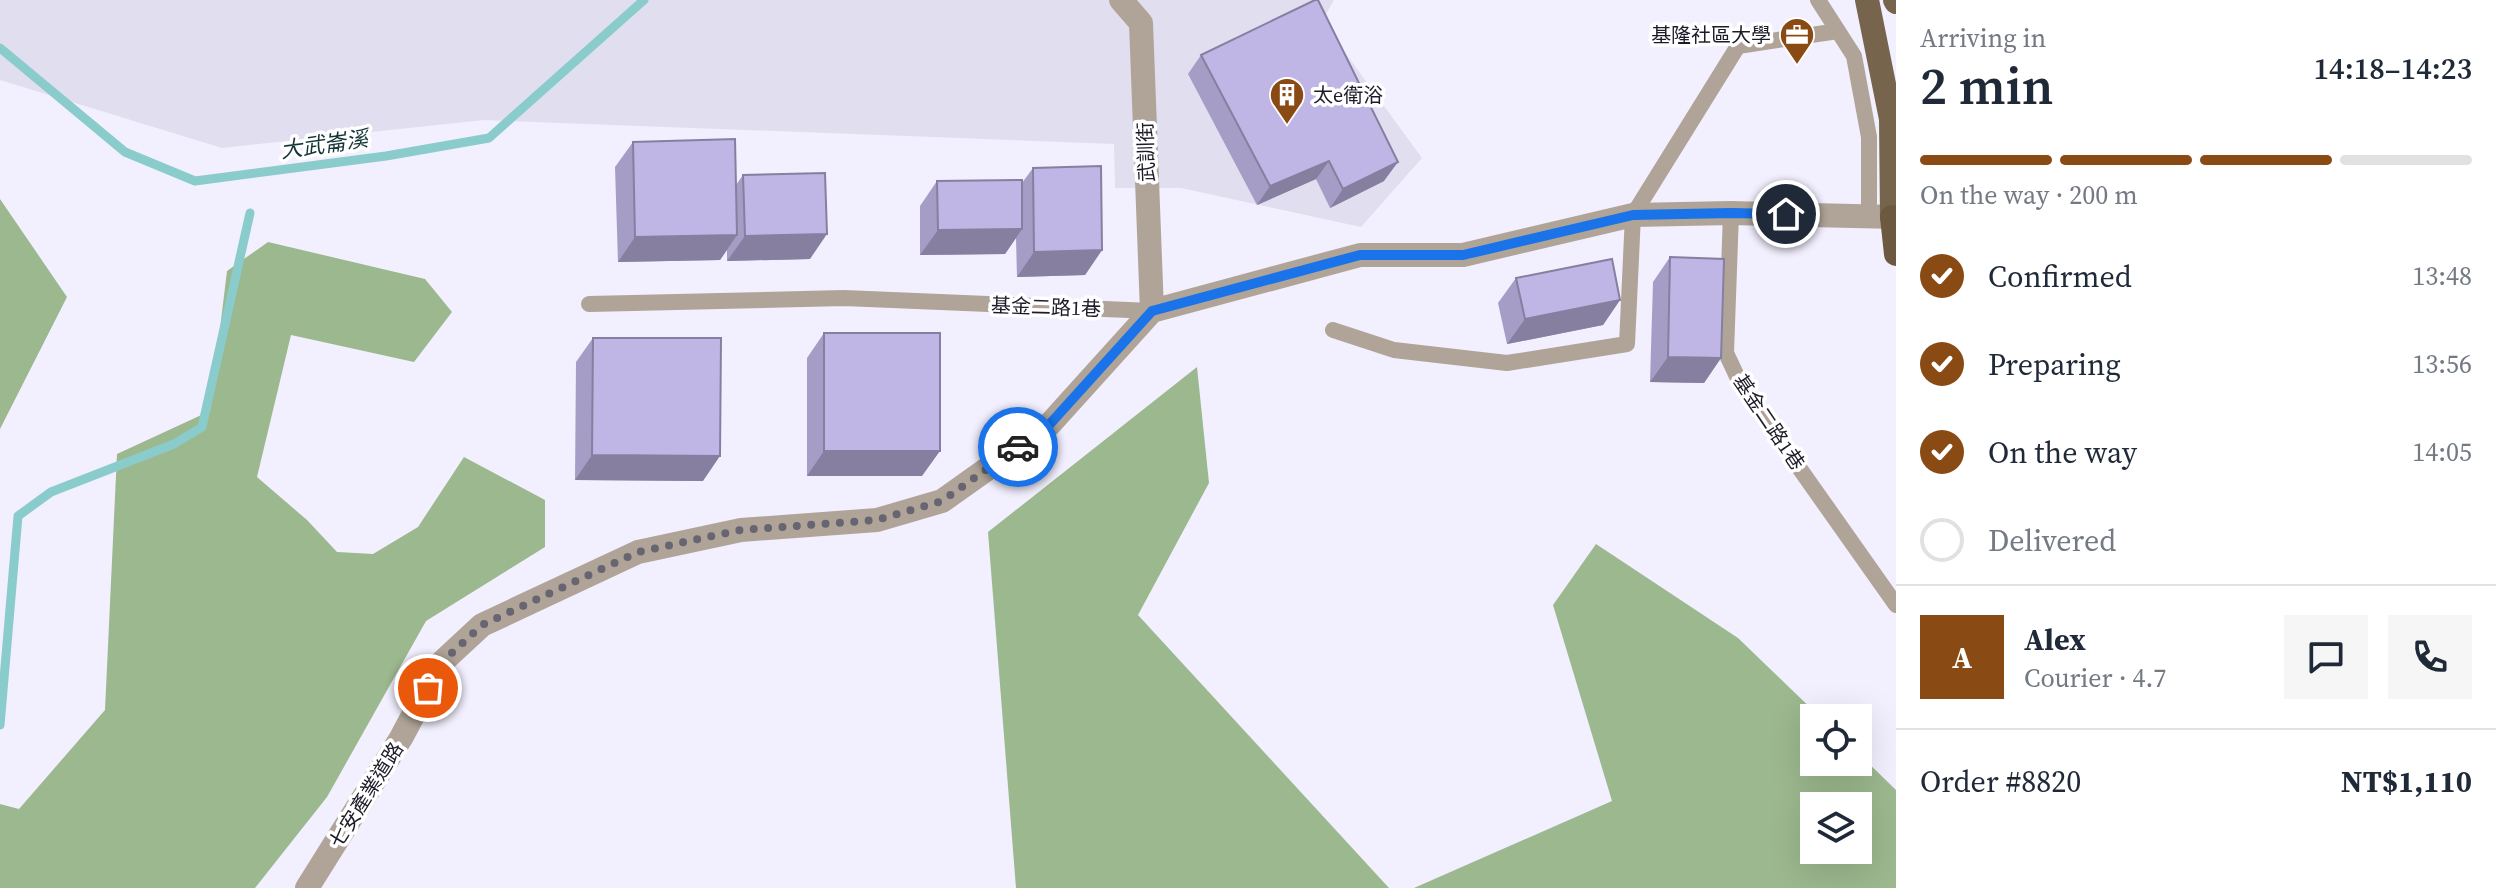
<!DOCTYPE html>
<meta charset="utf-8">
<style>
body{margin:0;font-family:"Source Serif 4","Noto Sans TC",serif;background:#f6f6f7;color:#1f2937;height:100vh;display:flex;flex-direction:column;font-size:30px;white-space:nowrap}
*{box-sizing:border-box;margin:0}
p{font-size:26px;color:#747a83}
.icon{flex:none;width:44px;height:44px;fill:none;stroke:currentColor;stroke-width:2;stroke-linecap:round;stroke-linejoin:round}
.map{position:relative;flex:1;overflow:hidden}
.panel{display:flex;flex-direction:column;background:#fff;width:600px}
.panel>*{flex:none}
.tools{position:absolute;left:1800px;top:704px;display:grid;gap:16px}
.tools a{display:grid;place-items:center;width:72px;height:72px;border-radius:0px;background:#fff;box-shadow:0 8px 32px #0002;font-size:40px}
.pin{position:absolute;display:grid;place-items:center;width:68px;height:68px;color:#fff;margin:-34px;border:4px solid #fff;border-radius:50%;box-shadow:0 2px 8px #0007}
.courier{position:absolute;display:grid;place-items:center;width:80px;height:80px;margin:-40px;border:6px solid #1a73e8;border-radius:50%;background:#fff;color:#222;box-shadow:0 2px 10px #0007}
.summary em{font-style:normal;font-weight:600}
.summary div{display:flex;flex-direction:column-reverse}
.summary{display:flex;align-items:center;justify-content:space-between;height:136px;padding:0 24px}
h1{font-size:52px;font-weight:600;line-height:60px}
.bar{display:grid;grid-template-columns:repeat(4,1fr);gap:12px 8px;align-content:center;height:96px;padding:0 24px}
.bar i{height:10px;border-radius:6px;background:#e0e1e3}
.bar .selected{background:#8a4a14}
.bar p{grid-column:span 4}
.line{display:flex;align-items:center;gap:20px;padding:0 24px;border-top:2px solid #e0e1e3}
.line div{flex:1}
.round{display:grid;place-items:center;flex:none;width:84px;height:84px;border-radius:0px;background:#f6f6f7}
ol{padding:0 24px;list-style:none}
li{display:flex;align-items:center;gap:24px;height:88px}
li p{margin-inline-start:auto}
li .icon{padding:8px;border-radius:50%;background:#8a4a14;color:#fff;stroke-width:4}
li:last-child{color:#747a83}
li i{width:44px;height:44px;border:4px solid #e0e1e3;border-radius:50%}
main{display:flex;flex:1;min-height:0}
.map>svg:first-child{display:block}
.built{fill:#e1def0}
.forest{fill:#9cb88e;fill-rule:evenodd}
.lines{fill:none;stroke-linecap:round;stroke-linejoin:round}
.stream{stroke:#8acccb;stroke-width:9}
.service{stroke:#afa497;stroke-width:16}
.minor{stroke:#afa497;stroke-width:24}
.primary{stroke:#77644d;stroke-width:24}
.trunk{stroke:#6d5840;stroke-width:24}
.wall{fill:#a59dc5}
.shaded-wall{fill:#867fa0}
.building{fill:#c0b6e5;stroke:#867fa0;stroke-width:2}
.done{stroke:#686573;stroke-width:8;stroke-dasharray:0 14.4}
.route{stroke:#1a73e8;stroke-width:10}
.labels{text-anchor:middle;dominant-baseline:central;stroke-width:7;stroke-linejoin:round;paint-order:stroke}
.poi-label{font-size:20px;fill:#1e1b28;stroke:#fff;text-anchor:end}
.street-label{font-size:20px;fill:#1e1b28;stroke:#fff}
.water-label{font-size:22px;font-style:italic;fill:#153636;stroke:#fff}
</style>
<main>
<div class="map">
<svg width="1896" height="888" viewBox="0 0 1896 888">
<rect width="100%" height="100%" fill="#f2effe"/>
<path class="built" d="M0,0H1334L1322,21L1422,158L1361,227L1181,188H1115L1114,144L484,120L222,148L0,80Z"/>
<path class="forest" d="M0,199L67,297L0,429Z
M268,242L425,279L452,312L414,362L291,335L257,477L307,520L337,552L373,554L418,527L464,457L545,500V547L426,621L327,797L255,888H0V804L19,809L105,710L117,454L210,411L227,271Z
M1197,367L1209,483L1138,615L1389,888H1016L988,532Z
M1596,544L1738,638L1821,718H1814V762H1858V753L1896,790V888H1414L1612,801L1553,605ZM1858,806V850H1814V806Z"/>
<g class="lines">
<path class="stream" d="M0,48L125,152L195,181L386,156L489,138L644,0
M0,725L18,516L51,492L174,444L202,427L250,213"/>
<path class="service" d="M1818,0L1854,56L1869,137V216
M1731,213L1726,353L1742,387L1896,605
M589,304L844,298L1152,311
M1333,330L1394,350L1507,363L1627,344L1633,215L1738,46L1838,31"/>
<path class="minor" d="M1121,0L1141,23L1152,311
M1152,311L1360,255H1463L1633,215L1731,213L1896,217
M307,888L401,738L441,663L482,625L638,552L741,530L877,520L942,501L1049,425L1152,311"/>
<path class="primary" d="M1867,0L1891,119L1892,217
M1895,0L1896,2"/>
<path class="trunk" d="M1892,217L1896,254"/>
</g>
<path class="wall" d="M1201,55L1384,181L1330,208L1316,179L1257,205L1188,74Z
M633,142L736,185L743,175L810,259L727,261V250L720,260L618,262L615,167Z
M1033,168L1102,250L1085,275L1017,277L1016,238L1005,254L920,255V206L937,181L1022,183Z
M1670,257L1721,358L1704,383L1650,382L1653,282Z
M1516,278L1620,300L1603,325L1507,344L1498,303Z
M824,333L922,476H807V358Z
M593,338L703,481L575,480L576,362Z"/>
<path class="shaded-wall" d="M1329,161L1316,179L1257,205L1270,186Z
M1398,162L1384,181L1330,208L1343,189Z
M1022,229L1005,254L920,255L938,230Z
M827,234L810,259L727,261L745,236Z
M737,235L720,260L618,262L635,237Z
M1102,250L1085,275L1017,277L1034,252Z
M1620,300L1603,325L1507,344L1525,319Z
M1668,357L1721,358L1704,383L1650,382Z
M824,451H940L922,476H807Z
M592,455L720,456L703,481L575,480Z"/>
<path class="building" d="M1315,0H1318L1398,162L1343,189L1329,161L1270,186L1201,55Z
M735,139L737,235L635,237L633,142Z
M1101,166L1102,250L1034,252L1033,168Z
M825,173L827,234L745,236L743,175Z
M1022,180V229L938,230L937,181Z
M1670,257L1724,259L1721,358L1668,357Z
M1612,259L1620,300L1525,319L1516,278Z
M824,333H940V451H824Z
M593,338H721L720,456L592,455Z"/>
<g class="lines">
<path class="done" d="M428,688L441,663L482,625L638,552L741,530L877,520L942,501L1018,447"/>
<path class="route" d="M1018,447L1049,425L1152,311L1360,255H1463L1633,215L1731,213L1786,214"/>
</g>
<defs>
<symbol id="office-pin" viewBox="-11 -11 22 30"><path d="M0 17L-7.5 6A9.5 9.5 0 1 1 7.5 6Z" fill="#8a4a14" stroke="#fff"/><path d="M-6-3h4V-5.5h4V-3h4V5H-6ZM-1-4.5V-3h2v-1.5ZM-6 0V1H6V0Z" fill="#fff"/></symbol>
<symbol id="building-pin" viewBox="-11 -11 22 30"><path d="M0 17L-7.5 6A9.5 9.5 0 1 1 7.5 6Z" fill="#8a4a14" stroke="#fff"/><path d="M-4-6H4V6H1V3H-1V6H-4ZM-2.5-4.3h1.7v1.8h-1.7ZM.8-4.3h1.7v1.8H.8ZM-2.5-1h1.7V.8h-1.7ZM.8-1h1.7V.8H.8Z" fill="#fff"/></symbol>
</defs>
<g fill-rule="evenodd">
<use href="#office-pin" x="1777" y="15" width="40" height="54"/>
<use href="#building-pin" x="1267" y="75" width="40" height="54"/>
</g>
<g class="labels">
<g class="poi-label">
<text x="1771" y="35">基隆社區大學</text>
<text x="1313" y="95" text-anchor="start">太e衛浴</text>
</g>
<g class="street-label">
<text transform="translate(1146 152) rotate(-92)">武訓街</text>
<text transform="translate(1046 307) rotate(2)">基金二路1巷</text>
<text transform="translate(1769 422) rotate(56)">基金二路1巷</text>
<text transform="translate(366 795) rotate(-58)">七安產業道路</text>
</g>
<g class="water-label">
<text transform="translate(324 144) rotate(-8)">大武崙溪</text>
</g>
</g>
</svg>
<div class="tools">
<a><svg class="icon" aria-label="locate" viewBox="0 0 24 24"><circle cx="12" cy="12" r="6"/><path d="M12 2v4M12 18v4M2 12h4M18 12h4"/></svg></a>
<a><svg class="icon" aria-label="layers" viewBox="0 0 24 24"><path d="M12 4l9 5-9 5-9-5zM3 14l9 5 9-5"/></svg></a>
</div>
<div class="pin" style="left:428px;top:688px;background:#ea580c"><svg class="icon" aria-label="bag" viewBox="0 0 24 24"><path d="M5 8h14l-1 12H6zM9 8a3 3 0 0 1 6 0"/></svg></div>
<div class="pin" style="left:1786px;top:214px;background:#1f2937"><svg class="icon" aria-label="home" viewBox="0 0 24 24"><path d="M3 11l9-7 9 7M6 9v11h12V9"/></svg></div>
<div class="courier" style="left:1018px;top:447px"><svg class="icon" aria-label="car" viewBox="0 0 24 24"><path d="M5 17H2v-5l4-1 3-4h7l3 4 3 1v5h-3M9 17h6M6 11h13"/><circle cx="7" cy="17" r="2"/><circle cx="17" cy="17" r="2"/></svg></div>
</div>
<section class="panel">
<div class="summary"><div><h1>2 min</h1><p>Arriving in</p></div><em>14:18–14:23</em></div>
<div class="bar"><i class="selected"></i><i class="selected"></i><i class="selected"></i><i></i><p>On the way · 200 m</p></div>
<ol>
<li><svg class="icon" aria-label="check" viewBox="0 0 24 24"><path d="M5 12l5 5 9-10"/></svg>Confirmed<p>13:48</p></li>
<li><svg class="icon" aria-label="check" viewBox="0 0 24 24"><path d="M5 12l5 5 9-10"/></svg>Preparing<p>13:56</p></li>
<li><svg class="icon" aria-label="check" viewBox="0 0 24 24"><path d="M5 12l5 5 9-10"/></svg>On the way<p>14:05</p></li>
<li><i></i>Delivered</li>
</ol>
<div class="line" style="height:144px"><b class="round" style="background:#8a4a14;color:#fff">A</b><div><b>Alex</b><p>Courier · 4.7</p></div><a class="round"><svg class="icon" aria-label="chat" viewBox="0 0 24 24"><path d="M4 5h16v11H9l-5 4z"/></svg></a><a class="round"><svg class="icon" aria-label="phone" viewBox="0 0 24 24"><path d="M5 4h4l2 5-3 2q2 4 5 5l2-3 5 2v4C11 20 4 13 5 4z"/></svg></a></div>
<div class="line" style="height:104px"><div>Order #8820</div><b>NT$1,110</b></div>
</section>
</main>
